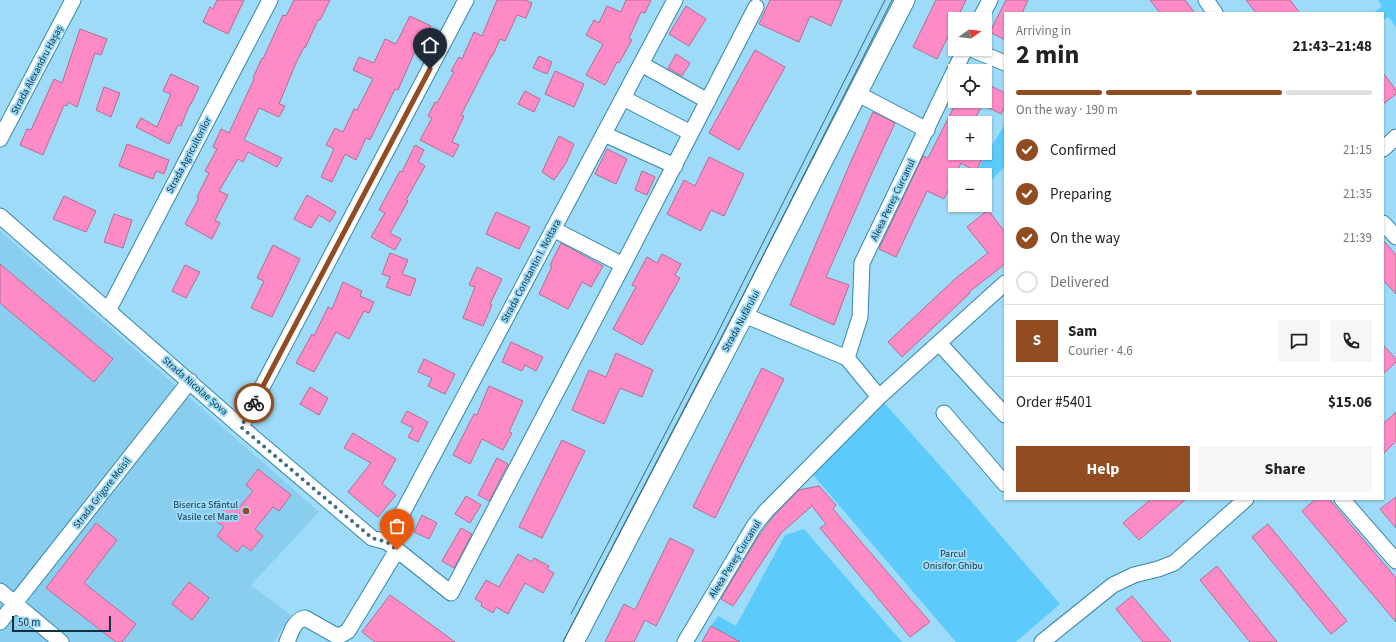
<!DOCTYPE html>
<meta charset="utf-8">
<style>
body{margin:0;font-family:"Source Sans 3",sans-serif;background:#f6f6f6;color:#222;height:100vh;display:flex;flex-direction:column;font-size:15px;white-space:nowrap}
*{box-sizing:border-box;margin:0}
p{font-size:13px;color:#767676}
.icon{flex:none;width:22px;height:22px;fill:none;stroke:currentColor;stroke-width:2;stroke-linecap:round;stroke-linejoin:round}
.map{position:relative;flex:1;overflow:hidden}
.sheet{position:absolute;left:1004px;top:12px;width:380px;height:488px;display:flex;flex-direction:column;background:#fff;border-radius:0px;box-shadow:0 1px 3px #0004}
.sheet>*{flex:none}
.needle{width:26px;rotate:75deg}
.controls{position:absolute;left:948px;top:12px;display:grid;gap:8px}
.controls a{display:grid;place-items:center;width:44px;height:44px;border-radius:0px;background:#fff;box-shadow:0 1px 3px #0004;font-size:20px}
.scale{position:absolute;left:12px;bottom:10px;width:99px;box-sizing:border-box;padding-left:4px;border:2px solid #0f3140;border-top:0;font-size:11px;line-height:14px;white-space:nowrap;color:#0f3140;-webkit-text-stroke:3px #9ddbf9;paint-order:stroke}
.pin{position:absolute;display:grid;place-items:center;width:34px;height:34px;color:#fff;margin:-41px -17px;border-radius:50% 50% 50% 0;rotate:-45deg;box-shadow:0 0 4px #0007}
.pin .icon{rotate:45deg}
.courier{position:absolute;display:grid;place-items:center;width:40px;height:40px;margin:-20px;border:3px solid #914c22;border-radius:50%;background:#fff;color:#222;box-shadow:0 1px 5px #0007}
.summary em{font-style:normal;font-weight:700}
.summary div{display:flex;flex-direction:column-reverse}
.summary{display:flex;align-items:center;justify-content:space-between;height:68px;padding:0 12px}
h1{font-size:26px;font-weight:700;line-height:30px}
.bar{display:grid;grid-template-columns:repeat(4,1fr);gap:6px 4px;align-content:center;height:48px;padding:0 12px}
.bar i{height:5px;border-radius:3px;background:#e0e0e0}
.bar .on{background:#914c22}
.bar p{grid-column:span 4}
.line{display:flex;align-items:center;gap:10px;padding:0 12px;border-top:1px solid #e0e0e0}
.line div{flex:1}
.round{display:grid;place-items:center;flex:none;width:42px;height:42px;border-radius:0px;background:#f6f6f6}
ol{padding:0 12px;list-style:none}
li{display:flex;align-items:center;gap:12px;height:44px}
li p{margin-inline-start:auto}
li .icon{padding:4px;border-radius:50%;background:#914c22;color:#fff;stroke-width:4}
li:last-child{color:#767676}
li i{width:22px;height:22px;border:2px solid #e0e0e0;border-radius:50%}
.primary-button{display:flex;gap:8px;margin-top:auto;padding:8px 12px}
.primary-button a{flex:1;height:46px;border-radius:0px;background:#914c22;color:#fff;font-size:16px;font-weight:700;line-height:46px;text-align:center}
.primary-button a+a{background:#f6f6f6;color:#222}
.map>svg:first-child{display:block}
.built{fill:#8aceef}
.green{fill:#5ccbfc}
.building{fill:#ff8bc6;stroke:#b16e8e}
.lines{fill:none;stroke-linecap:round;stroke-linejoin:round}
.minor-casing{stroke:#3587aa;stroke-width:17}
.major-casing{stroke:#3587aa;stroke-width:21}
.minor{stroke:#fff;stroke-width:15}
.major{stroke:#fff;stroke-width:19}
.tram{stroke:#3c677b;stroke-width:1}
.done{stroke:#416c81;stroke-width:4;stroke-dasharray:0 7.2}
.route{stroke:#914c22;stroke-width:5}
.poi-dot{fill:#914c22;stroke:#9ddbf9;stroke-width:1.5}
.labels{text-anchor:middle;dominant-baseline:central;stroke-width:4;stroke-linejoin:round;paint-order:stroke}
.street-label{font-size:10px;fill:#0f3140;stroke:#9ddbf9}
.poi-label{font-size:10px;fill:#0f3140;stroke:#9ddbf9;text-anchor:end}
.park-label{font-size:10px;fill:#19323d;stroke:#9ddbf9}
</style>
<div class="map">
<svg width="1396" height="642" viewBox="0 0 1396 642">
<rect width="100%" height="100%" fill="#9ddbf9"/>
<path class="built" d="M0,231L319,512L251,585L291,615L274,642H0Z"/>
<path class="green" d="M1378,0H1396V27L1388,17L1383,20V13H1373L1382,6Z
M1005,124V166L986,186H985V175H974Z
M879,397L950,477L1060,604L1016,642H956L808,469Z
M804,529L902,642H740L711,626L718,616L736,626L785,535Z"/>
<path class="building" d="M217,0H244L228,34L203,22L210,7L213,9Z
M294,0H330L320,20H318L305,48L304,47L296,63L279,104L285,106L279,117L259,108L244,140L282,158L277,167L248,152L243,162L238,159L219,191L228,195L215,220L220,223L212,239L185,224L199,198L197,197L209,173L205,171L217,149L213,147L221,129L229,133L254,79L253,78L262,58L263,59L283,15L286,16Z
M497,0H525L532,3L526,18L517,15L505,41L500,39L493,55H492L461,115L464,116L452,142L459,145L453,157L420,140L432,118L428,116L435,102L437,103L454,72L451,71L459,57L462,59L474,32L482,36Z
M626,0H651L645,13L641,12L629,38L632,40L619,63L617,62L605,85L586,75L603,44L586,35L594,20L599,23L607,6L621,12Z
M770,0H842L831,26L810,16L799,42L759,24Z
M936,0H966L957,19H955V22L937,59L913,47Z
M1006,0H1028L1022,13H1005V40L990,32Z
M1150,0H1185L1195,13H1160Z
M1246,0H1290L1300,13H1256Z
M686,6L706,19L689,46L669,34Z
M410,16L431,26L423,43L419,42L398,90L395,89L370,140L366,138L356,160L345,154L332,182L321,177L334,149L326,145L335,128L343,132L354,109L357,110L373,79L353,70L359,57L374,63L385,39L396,44Z
M80,29L107,39L101,55L95,53L77,107L68,102L67,106L64,105L43,155L20,145L27,129L31,130L54,79L62,83Z
M755,50L785,67L739,150L709,133Z
M676,54L690,63L682,76L668,68Z
M539,56L552,62L547,74L533,68Z
M555,71L584,84L574,107L545,94Z
M1383,73L1396,90V94L1383,104Z
M171,74L199,87L191,104H190L181,126L178,125L169,144L136,127L141,118L157,127L171,94L163,91Z
M985,83L1005,93V106L1001,114L985,106Z
M104,87L120,93L111,117L96,110Z
M525,91L540,99L534,112L518,104Z
M957,101H984L973,123H955V153H985L976,171L961,163L944,199L927,191L896,257L879,249L923,156L928,158Z
M873,112L895,123L870,177L826,277L849,285L834,325L790,305L849,166Z
M559,136L574,144L566,163L554,180L542,172Z
M127,144L169,160L164,174L156,171L153,179L119,166Z
M415,145L424,150L418,162L425,166L406,200L408,201L390,233L401,239L395,250L371,237L385,213L379,210L400,171L402,172Z
M607,149L627,159L616,184L595,174Z
M709,157L744,174L724,216L711,210L701,231L667,214L684,180L695,186Z
M642,171L655,177L647,195L635,190Z
M307,195L336,212L330,222L319,215L311,228L294,219Z
M64,196L96,211L86,232L53,219Z
M988,210L1005,232V264L969,292L970,293L902,357L888,342L956,278L988,253L967,227Z
M496,212L530,227L519,249L486,234Z
M114,214L132,220L123,248L104,242Z
M1383,240L1396,255V294L1383,280Z
M561,243L603,266L591,287L582,282L568,309L539,294L552,266L550,265Z
M273,245L300,259L272,317L251,308L264,281L257,278Z
M390,253L408,260L402,274L416,279L410,296L386,287L390,277L382,274Z
M662,254L681,264L675,275L680,278L642,345L613,329L636,287L632,285L647,257L657,263Z
M0,264L113,359L94,382L0,303Z
M185,265L200,272L186,298L172,291Z
M477,267L502,279L490,304L492,305L483,326L463,318L475,287L469,285Z
M343,282L362,291L360,296L374,302L369,313L364,311L349,339L336,332L314,372L296,363L312,334L314,336L328,307L332,309Z
M511,342L543,357L536,371L525,365L522,371L502,362Z
M1383,345L1396,359V362L1383,374Z
M616,353L653,370L642,397L620,388L604,424L572,410L589,370L606,377Z
M424,359L455,374L445,394L428,386L432,378L418,372Z
M762,368L784,379L715,518L693,507Z
M489,386L523,401L509,432L512,433L503,450L482,439L470,464L453,455L474,414L477,415Z
M310,387L328,398L319,415L300,404Z
M407,411L428,422L418,442L408,437L413,428L401,422Z
M1396,412V441L1383,454V424Z
M353,433L396,459L382,484L396,495L378,517L348,492L371,463L344,448Z
M562,440L585,451L542,538L519,527Z
M497,458L508,464L489,501L478,495Z
M258,469L291,495L279,511L273,507L255,529L263,536L251,551L243,545L237,552L217,536L224,527L215,520L229,503L237,510L253,491L246,485Z
M819,486L836,505L833,509L930,622L910,637L820,528L826,524L812,506L781,533L733,606L721,599L758,537L773,517L799,490Z
M466,496L481,505L470,523L455,514Z
M1396,497V528L1380,509Z
M1151,499H1186L1139,540L1123,523Z
M1316,499H1329L1396,578V622L1302,511Z
M422,515L437,523L429,539L414,532Z
M96,523L117,540L84,583L136,624L122,642H116L46,588Z
M1268,524L1347,621L1331,634L1252,537Z
M461,528L472,534L454,568L442,561Z
M670,538L694,550L656,626L645,620L634,642H605L624,604L635,610Z
M518,554L532,562L534,558L549,566L547,569L554,573L543,593L525,583L508,614L496,607L493,613L481,606L482,603L475,599L486,580L499,587Z
M1217,566L1277,642H1250L1200,580Z
M189,582L209,598L192,620L172,604Z
M390,595L436,628L455,642H375L362,632Z
M1132,596L1171,642H1143L1116,609Z
M711,626L740,642H702Z"/>
<g class="lines">
<defs>
<path id="minor" d="M1206,0L1215,13
M980,19L990,0
M971,49L1005,63
M641,64L708,101
M858,94L927,130
M623,98L691,133
M604,134L675,166
M0,139L73,0
M1383,149L1396,137
M0,216L241,427L372,538L387,542L451,593L623,265L756,7
M1383,223L1396,237
M553,229L623,265
M108,311L270,0
M744,315L847,358L879,397
M939,343L1005,415
M847,358L860,317L862,263L965,49
M944,413L1005,484
M241,427L466,0
M1342,499L1396,561
M387,542L675,0
M0,591L61,642
M0,622L190,381
M287,642C291,633 294,620 305,618L335,635H341L348,631L397,550
M685,642L754,526L766,511L879,397L1005,283
M1042,642L1113,585L1134,575L1158,569L1174,563L1246,499"/>
<path id="major" d="M574,642L744,315L905,0"/>
</defs>
<use href="#minor" class="minor-casing"/>
<use href="#major" class="major-casing"/>
<use href="#minor" class="minor"/>
<use href="#major" class="major"/>
<path class="tram" d="M571,614L714,340L885,0
M563,642L719,343L892,0"/>
</g>
<g class="lines">
<path class="done" d="M254,403L241,427L372,538L387,542L397,550"/>
<path class="route" d="M254,403L430,69"/>
</g>
<circle class="poi-dot" cx="246" cy="511" r="4"/>
<g class="labels">
<g class="street-label">
<text transform="translate(37 70) rotate(-62)">Strada Alexandru Hașaș</text>
<text transform="translate(189 155) rotate(-62)">Strada Agricultorilor</text>
<text transform="translate(893 200) rotate(-64)">Aleea Peneș Curcanul</text>
<text transform="translate(531 271) rotate(-62)">Strada Constantin I. Nottara</text>
<text transform="translate(741 321) rotate(-62)">Strada Nufărului</text>
<text transform="translate(195 386) rotate(41)">Strada Nicolae Șova</text>
<text transform="translate(102 493) rotate(-52)">Strada Grigore Moisil</text>
<text transform="translate(735 559) rotate(-58)">Aleea Peneș Curcanul</text>
</g>
<g class="poi-label">
<text x="238" y="505">Biserica Sfântul<tspan x="238" dy="12">Vasile cel Mare</tspan></text>
</g>
<g class="park-label">
<text x="953" y="554">Parcul<tspan x="953" dy="12">Onisifor Ghibu</tspan></text>
</g>
</g>
</svg>
<div class="controls">
<a><svg class="needle" viewBox="-14 -14 28 28"><path d="M0-13l5 13h-10z" fill="#e53935"/><path d="M0 13l5-13h-10z" fill="#767676"/></svg></a>
<a><svg class="icon" aria-label="locate" viewBox="0 0 24 24"><circle cx="12" cy="12" r="6"/><path d="M12 2v4M12 18v4M2 12h4M18 12h4"/></svg></a>
<a>+</a>
<a>−</a>
</div>
<div class="scale">50 m</div>
<div class="pin" style="left:397px;top:550px;background:#ea580c"><svg class="icon" aria-label="bag" viewBox="0 0 24 24"><path d="M5 8h14l-1 12H6zM9 8a3 3 0 0 1 6 0"/></svg></div>
<div class="pin" style="left:430px;top:69px;background:#1f2937"><svg class="icon" aria-label="home" viewBox="0 0 24 24"><path d="M3 11l9-7 9 7M6 9v11h12V9"/></svg></div>
<div class="courier" style="left:254px;top:403px"><svg class="icon" aria-label="bike" viewBox="0 0 24 24"><circle cx="6" cy="16" r="4"/><circle cx="18" cy="16" r="4"/><path d="M6 16l4-8h5l3 8M10 8l3 8H6M13 5h3"/></svg></div>
<section class="sheet">
<div class="summary"><div><h1>2 min</h1><p>Arriving in</p></div><em>21:43–21:48</em></div>
<div class="bar"><i class="on"></i><i class="on"></i><i class="on"></i><i></i><p>On the way · 190 m</p></div>
<ol>
<li><svg class="icon" aria-label="check" viewBox="0 0 24 24"><path d="M5 12l5 5 9-10"/></svg>Confirmed<p>21:15</p></li>
<li><svg class="icon" aria-label="check" viewBox="0 0 24 24"><path d="M5 12l5 5 9-10"/></svg>Preparing<p>21:35</p></li>
<li><svg class="icon" aria-label="check" viewBox="0 0 24 24"><path d="M5 12l5 5 9-10"/></svg>On the way<p>21:39</p></li>
<li><i></i>Delivered</li>
</ol>
<div class="line" style="height:72px"><b class="round" style="background:#914c22;color:#fff">S</b><div><b>Sam</b><p>Courier · 4.6</p></div><a class="round"><svg class="icon" aria-label="chat" viewBox="0 0 24 24"><path d="M4 5h16v11H9l-5 4z"/></svg></a><a class="round"><svg class="icon" aria-label="phone" viewBox="0 0 24 24"><path d="M5 4h4l2 5-3 2q2 4 5 5l2-3 5 2v4C11 20 4 13 5 4z"/></svg></a></div>
<div class="line" style="height:52px"><div>Order #5401</div><b>$15.06</b></div>
<div class="primary-button"><a>Help</a><a>Share</a></div>
</section>
</div>
